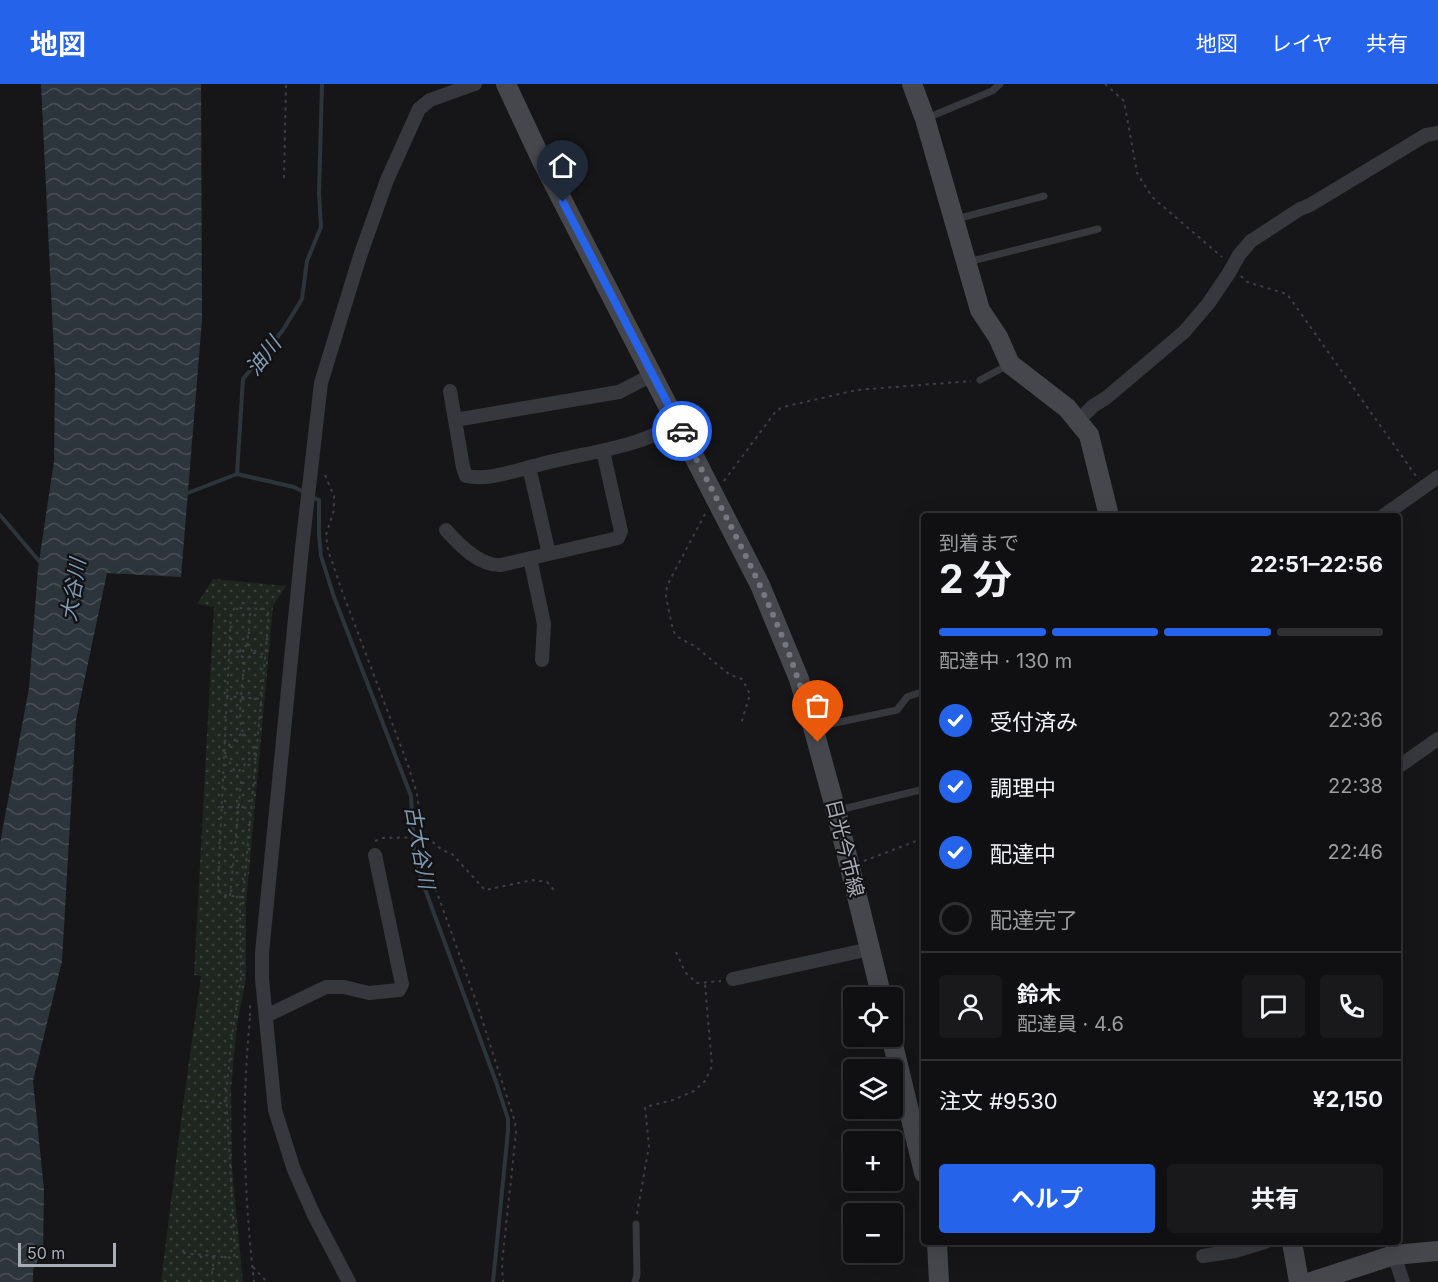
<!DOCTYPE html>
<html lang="ja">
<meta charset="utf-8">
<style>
body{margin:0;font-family:Inter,"Noto Sans JP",sans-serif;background:#19191b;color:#f1f3f6;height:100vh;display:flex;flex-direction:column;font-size:22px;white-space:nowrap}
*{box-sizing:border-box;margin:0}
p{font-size:20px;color:#9c9d9f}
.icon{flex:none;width:33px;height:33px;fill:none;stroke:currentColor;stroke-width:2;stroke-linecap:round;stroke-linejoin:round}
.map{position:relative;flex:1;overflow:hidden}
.details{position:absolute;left:921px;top:429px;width:480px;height:732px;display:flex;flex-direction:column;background:#101012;border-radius:6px;box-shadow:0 6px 24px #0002,0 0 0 2px #303032}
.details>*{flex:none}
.controls{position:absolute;left:843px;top:903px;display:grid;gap:12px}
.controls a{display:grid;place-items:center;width:60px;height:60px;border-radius:6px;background:#101012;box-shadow:0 6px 24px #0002,0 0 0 2px #303032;font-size:30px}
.scale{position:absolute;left:18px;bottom:15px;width:98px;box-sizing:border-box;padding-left:6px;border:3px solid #a8adb8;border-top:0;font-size:16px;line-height:21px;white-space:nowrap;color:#a8adb8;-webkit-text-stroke:4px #111113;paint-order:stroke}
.pin{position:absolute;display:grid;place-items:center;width:51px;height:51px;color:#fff;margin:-62px -26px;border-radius:50% 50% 50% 0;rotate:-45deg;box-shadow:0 0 6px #0007}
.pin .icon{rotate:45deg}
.courier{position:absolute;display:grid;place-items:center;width:60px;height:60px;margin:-30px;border:4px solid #2563eb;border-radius:50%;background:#fff;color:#222;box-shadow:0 2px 8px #0007}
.summary em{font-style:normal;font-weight:700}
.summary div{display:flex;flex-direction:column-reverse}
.summary{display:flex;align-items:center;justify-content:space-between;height:102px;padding:0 18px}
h1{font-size:39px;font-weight:700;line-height:45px}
.bar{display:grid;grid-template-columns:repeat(4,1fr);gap:9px 6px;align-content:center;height:72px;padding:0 18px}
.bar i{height:8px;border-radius:4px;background:#303032}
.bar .on{background:#2563eb}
.bar p{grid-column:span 4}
.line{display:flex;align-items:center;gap:15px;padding:0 18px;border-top:2px solid #303032}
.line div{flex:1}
.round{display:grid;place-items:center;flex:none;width:63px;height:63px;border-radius:6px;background:#19191b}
ol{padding:0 18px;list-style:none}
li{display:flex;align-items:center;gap:18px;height:66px}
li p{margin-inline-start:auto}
li .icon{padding:6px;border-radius:50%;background:#2563eb;color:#fff;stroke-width:4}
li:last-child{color:#9c9d9f}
li i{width:33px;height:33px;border:3px solid #303032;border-radius:50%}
.cta{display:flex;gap:12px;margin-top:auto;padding:12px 18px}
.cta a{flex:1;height:69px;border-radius:6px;background:#2563eb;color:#fff;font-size:24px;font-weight:700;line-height:69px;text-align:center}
.cta a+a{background:#19191b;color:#f1f3f6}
header{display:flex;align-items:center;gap:36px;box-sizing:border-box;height:84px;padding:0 30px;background:#2563eb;color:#fff}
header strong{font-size:28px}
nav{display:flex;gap:33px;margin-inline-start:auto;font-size:21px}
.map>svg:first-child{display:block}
.park{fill:url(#park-dots)}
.water{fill:url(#water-waves)}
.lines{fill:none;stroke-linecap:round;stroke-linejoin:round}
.stream{stroke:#2c353c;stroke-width:4}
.path{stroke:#3d3f44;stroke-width:2;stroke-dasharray:3 4.5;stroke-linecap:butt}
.lane{stroke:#37383d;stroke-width:7}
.street{stroke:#37383d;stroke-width:14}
.secondary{stroke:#45474d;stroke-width:20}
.done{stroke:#757880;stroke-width:6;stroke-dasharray:0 10.8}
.route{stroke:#2563eb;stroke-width:8}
.labels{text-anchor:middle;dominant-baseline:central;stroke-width:4.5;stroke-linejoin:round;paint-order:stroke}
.street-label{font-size:20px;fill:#a8adb8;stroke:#111113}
.water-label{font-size:21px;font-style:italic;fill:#7f9bb3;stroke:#111113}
</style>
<header>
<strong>地図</strong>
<nav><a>地図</a><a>レイヤ</a><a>共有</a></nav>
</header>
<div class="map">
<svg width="1438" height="1198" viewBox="0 0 1438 1198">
<defs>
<pattern id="park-dots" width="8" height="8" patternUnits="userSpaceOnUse" patternTransform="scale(1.5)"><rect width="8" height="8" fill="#1e261f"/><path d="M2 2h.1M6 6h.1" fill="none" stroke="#3c433d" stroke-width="1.8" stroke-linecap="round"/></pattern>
<pattern id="water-waves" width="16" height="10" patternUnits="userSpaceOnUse" patternTransform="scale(1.5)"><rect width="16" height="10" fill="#2c353c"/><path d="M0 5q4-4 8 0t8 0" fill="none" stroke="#485056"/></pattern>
</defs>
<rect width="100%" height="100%" fill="#161618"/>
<path class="park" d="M213,495L286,502L273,522L246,820V895L237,940L231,1005L232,1084L243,1198H161L183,1021L201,892L194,891L214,523L197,520Z"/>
<path class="water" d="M41,0H201L202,236L181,493L107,489L76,636L62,877L33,997L44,1106L43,1166L33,1186V1198H0V759L29,604L38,484L54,377L55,291Z"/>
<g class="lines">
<path class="stream" d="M237,390L294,403L306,409
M237,390L243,295L283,246L302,215L307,177L321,143L319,109L322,0
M185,410L237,390
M312,413L319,416V450L321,472L334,513L411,712L414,765L421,794L496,998L508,1035V1047L493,1198
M0,431L39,477L44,478"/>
<path class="path" d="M1105,0L1124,17L1137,89L1152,113L1222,173
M284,94L286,0
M1241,192L1247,198L1287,210L1416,392
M325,391L334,412V426L326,451L328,466L342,507L408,681L417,710L425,770L430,789L477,920L515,1038L516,1049L502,1179L503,1198
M724,397L776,327L783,323L857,306L971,297
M705,430L671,494L667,502L666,513L673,546L676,552L696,563L730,591L742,595L750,610L741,640
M240 568a6 6 0 1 1 12 0a6 6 0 1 1-12 0Z
M247,562L251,524
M229,566L240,568
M253,569L265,570
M226,612L261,615
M243,648C236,632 244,593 245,574
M221,723L251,724
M375,757L382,754L427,753L442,766L452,770L485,806L533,796L547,798L554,806
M864,777L924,754
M230,812L241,698L223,667L243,648L256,668L237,689
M676,868L685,888L697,899L721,897
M250,932V920
M250,934C241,1025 244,1108 254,1198
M204,1017L226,1020
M637,1130L649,1062L645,1023L673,1016L694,1007L705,997L712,982L705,900
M183,1169L234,1174L235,1167L226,1010L232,951L241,894L240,822L243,813L269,531L266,525L235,524L231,528L218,800L221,811L243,813
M253,1183L267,1198
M212,1190L214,1172"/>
<path class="lane" d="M927,34L992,7L1000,0
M956,135L1044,112
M968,178L1098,145
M980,296L1008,281
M816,643L897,626L907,613L924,607
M839,726L924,705
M635,1198L637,1191L636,1140"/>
<path class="street" d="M450,307L463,383L466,392C490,397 515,386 538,381C586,368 635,365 678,339
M455,336L619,308L652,291
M1078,337L1093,322L1106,314L1184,248L1208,220L1229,189L1239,171L1251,157L1300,125L1310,121L1426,51L1438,49
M529,383L549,470
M1383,432L1438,393
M446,446C460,462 480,482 501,481L618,454L621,447L603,367
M530,474L544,540L542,576
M1398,683L1438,655
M733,895L870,865
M266,932L326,903H344L369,909L399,906L402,900L375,771
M1394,1171L1403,1198
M1203,1172L1235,1167L1265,1158
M349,1198L314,1131L294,1086L275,1026L262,895V869L302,464L321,299L360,172L387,96L419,25L430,16L475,0"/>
<path class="secondary" d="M506,0L542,77L760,501L799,595L813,643L836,727L882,914
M912,0L925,35L980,226L998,253L1010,280L1067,324L1089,351L1109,432
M891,952L924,1089
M937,1158L939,1198
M1292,1158L1299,1198
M1311,1198L1394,1171L1438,1167"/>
</g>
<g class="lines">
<path class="done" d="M682,347C715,413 751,477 779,545C795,582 806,620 818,658"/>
<path class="route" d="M563,118L682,347"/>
</g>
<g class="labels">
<g class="street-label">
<text transform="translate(845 764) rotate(76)">日光今市線</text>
</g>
<g class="water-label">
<text transform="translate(263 272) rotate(-52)">油川</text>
<text transform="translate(73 506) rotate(-81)">大谷川</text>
<text transform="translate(420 763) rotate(80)">古大谷川</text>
</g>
</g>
</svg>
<div class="controls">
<a><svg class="icon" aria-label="locate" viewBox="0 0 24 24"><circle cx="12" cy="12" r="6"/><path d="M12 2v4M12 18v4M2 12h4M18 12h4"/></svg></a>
<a><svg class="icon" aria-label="layers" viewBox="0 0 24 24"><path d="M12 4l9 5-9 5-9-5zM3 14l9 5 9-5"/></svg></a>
<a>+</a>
<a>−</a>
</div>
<div class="scale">50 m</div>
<div class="pin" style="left:818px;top:658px;background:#ea580c"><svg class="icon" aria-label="bag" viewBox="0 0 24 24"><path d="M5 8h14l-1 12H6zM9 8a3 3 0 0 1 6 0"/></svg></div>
<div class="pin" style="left:563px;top:118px;background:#1f2937"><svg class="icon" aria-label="home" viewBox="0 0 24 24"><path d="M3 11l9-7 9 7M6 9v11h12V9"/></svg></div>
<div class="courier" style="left:682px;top:347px"><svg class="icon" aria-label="car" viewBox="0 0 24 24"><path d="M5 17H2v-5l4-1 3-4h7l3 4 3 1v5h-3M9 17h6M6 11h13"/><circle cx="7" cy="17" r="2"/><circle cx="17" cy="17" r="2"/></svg></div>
<section class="details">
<div class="summary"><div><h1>2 分</h1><p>到着まで</p></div><em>22:51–22:56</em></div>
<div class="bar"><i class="on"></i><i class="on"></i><i class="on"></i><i></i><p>配達中 · 130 m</p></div>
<ol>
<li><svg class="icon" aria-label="check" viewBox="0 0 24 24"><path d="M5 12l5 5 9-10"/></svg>受付済み<p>22:36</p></li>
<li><svg class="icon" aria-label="check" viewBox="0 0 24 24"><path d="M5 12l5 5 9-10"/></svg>調理中<p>22:38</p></li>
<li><svg class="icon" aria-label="check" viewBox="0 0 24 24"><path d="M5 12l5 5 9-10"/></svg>配達中<p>22:46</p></li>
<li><i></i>配達完了</li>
</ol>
<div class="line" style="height:108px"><a class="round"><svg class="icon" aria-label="person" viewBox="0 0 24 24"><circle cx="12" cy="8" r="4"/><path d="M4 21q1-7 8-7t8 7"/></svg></a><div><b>鈴木</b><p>配達員 · 4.6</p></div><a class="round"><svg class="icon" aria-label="chat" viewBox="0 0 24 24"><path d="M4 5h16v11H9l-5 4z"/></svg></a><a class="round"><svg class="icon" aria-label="phone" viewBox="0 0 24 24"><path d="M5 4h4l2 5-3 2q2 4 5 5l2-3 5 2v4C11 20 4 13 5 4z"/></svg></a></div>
<div class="line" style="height:78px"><div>注文 #9530</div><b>¥2,150</b></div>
<div class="cta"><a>ヘルプ</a><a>共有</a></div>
</section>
</div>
